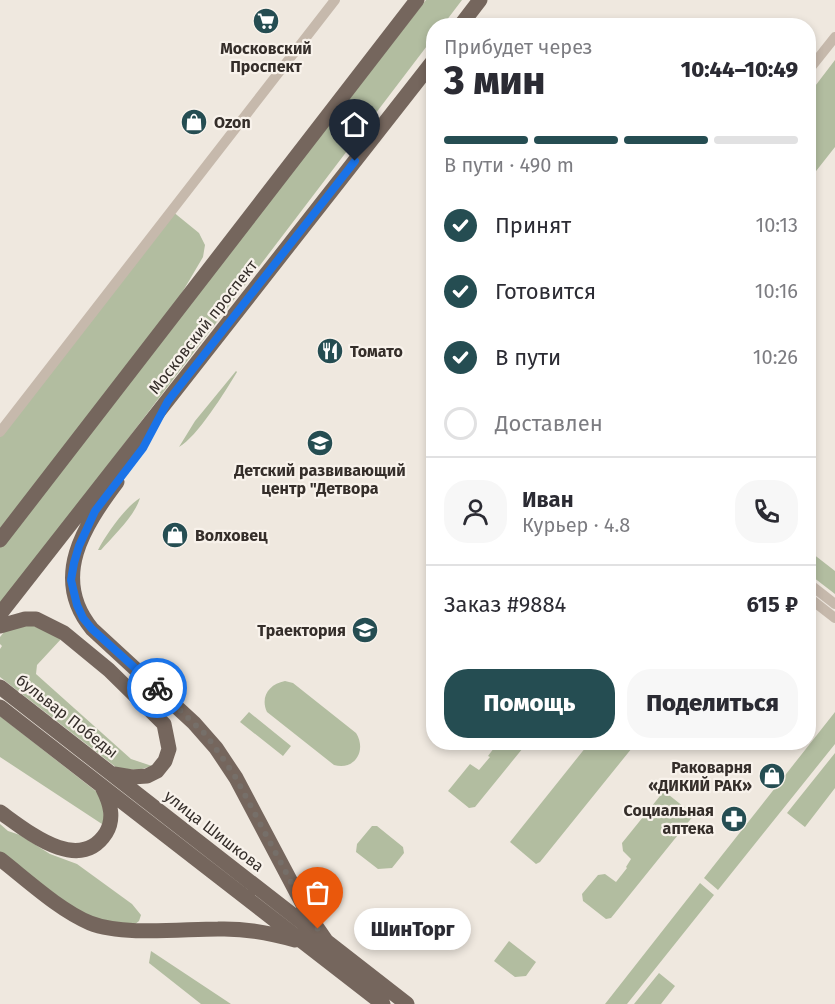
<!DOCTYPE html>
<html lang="ru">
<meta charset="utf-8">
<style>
body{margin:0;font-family:"Fira Sans",sans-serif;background:#f7f7f7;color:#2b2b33;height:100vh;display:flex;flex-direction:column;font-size:22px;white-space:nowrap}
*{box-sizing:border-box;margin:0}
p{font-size:20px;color:#7c7c81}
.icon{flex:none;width:33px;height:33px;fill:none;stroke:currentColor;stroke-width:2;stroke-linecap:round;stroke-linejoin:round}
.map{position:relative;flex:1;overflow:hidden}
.side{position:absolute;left:426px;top:18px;width:390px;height:732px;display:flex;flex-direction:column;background:#fff;border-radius:24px;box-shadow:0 3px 9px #0003}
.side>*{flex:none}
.pin{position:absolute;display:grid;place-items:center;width:51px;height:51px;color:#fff;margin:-62px -26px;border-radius:50% 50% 50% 0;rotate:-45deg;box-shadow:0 0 6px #0007}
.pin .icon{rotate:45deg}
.courier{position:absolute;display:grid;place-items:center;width:60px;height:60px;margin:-30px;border:4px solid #1a73e8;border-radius:50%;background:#fff;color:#222;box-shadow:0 2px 8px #0007}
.bubble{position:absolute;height:42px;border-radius:21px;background:#fff;box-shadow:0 3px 9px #0003;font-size:20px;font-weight:800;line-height:42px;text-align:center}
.head em{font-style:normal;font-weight:800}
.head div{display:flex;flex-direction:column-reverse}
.head{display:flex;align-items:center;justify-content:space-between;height:102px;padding:0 18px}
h1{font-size:39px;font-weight:800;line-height:45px}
.bar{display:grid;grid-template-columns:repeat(4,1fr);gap:9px 6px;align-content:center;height:72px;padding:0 18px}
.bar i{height:8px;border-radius:4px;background:#e1e1e2}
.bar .current{background:#254d52}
.bar p{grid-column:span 4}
.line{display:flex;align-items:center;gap:15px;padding:0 18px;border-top:2px solid #e1e1e2}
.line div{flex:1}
.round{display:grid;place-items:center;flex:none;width:63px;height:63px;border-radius:24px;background:#f7f7f7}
ol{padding:0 18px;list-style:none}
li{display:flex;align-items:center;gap:18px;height:66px}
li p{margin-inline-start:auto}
li .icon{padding:6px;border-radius:50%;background:#254d52;color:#fff;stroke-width:4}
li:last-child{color:#7c7c81}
li i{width:33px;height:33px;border:3px solid #e1e1e2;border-radius:50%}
.button{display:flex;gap:12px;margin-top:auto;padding:12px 18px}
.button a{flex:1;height:69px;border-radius:24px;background:#254d52;color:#fff;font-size:24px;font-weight:800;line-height:69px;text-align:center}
.button a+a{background:#f7f7f7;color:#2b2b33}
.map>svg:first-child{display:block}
.green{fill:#b2bda0}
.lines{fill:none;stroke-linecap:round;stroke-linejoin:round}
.minor{stroke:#c6b9ac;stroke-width:10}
.primary{stroke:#75665d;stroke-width:15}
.done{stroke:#766f69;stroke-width:6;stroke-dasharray:0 10.8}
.route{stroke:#1a73e8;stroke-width:8}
.labels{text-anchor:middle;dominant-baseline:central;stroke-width:4.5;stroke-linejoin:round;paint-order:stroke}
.poi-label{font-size:16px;font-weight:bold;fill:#352e2a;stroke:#f8f2eb;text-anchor:start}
.street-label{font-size:16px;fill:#352e2a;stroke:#f8f2eb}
</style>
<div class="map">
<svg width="835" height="1004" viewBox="0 0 835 1004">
<rect width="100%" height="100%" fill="#efe8df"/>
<path class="green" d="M426,0H462L443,25L434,26L433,38L0,607V546Z
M835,60V147L809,180V94Z
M172,211L199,233L205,245L203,257L173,308L0,540V432Z
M236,371L237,372C225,392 197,437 179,447L195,421Z
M140,498C134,517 114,535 101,550H98C105,536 126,506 140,498Z
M808,550L835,571V594L809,574Z
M27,623L62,638L37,665L36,674L131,759L152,766L138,770L117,768L0,677V649L2,646L0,644V637L9,626Z
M285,681L293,683L356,733C367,750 355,771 334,765L267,712C260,697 269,684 285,681Z
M249,712L291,746L283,756L240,722Z
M835,712V744L718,890L704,878Z
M0,716L102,796L105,826L0,757Z
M590,742L636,743L540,862L536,864L510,842Z
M487,743H527L475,807L469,808L448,791L470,764L479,770L490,757L488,756L494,748Z
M835,753V788L805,827L787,813Z
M664,791L694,815L611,918L606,919L583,901L582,894L598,875L605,874L616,882L627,868L626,867L631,859L623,851L622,843Z
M0,824L8,831L20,835L50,854L77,864L132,904L141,915L139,921L133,926L89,920L0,852Z
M372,826H377L403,847L404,853L392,868L378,869L356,852L357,844Z
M700,883L714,895L627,1004H605Z
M509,941L536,962L526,976L515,977L494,961Z
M151,951L231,1004H201L149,963Z
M659,973L675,986L661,1004H634Z"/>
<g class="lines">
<path class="minor" d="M808,71L835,37
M0,432L335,0
M808,583L835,604
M808,597L835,618"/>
<path class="primary" d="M460,26L480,0
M117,482C84,526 50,578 92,629L194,723L216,748L236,778L309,916L327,942
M0,540L417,0
M0,614L434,60
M0,626L25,619H36L64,633L109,670L164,724L169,749L165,761L157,771L147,776L132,777L114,774
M0,687L407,1004
M0,707L383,1004
M0,812C27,831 79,875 106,833C115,818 110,803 103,789
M0,859C27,880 59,910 90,923C123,936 182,929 218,929C245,928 270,933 295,940"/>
</g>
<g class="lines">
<path class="done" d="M157,688L206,735L226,763L236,778L309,916L318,929"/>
<path class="route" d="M157,688L92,629L83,618L77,605L71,580L74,563L79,546L95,511L143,448L168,401L355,161"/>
</g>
<defs>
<symbol id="supermarket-disc" viewBox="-11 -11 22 22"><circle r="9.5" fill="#254d52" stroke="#f8f2eb"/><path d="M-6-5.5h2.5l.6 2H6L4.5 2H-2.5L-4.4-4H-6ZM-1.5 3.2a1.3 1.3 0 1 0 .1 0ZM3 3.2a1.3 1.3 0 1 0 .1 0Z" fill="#fff"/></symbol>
<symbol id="shop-disc" viewBox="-11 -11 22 22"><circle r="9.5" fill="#254d52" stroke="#f8f2eb"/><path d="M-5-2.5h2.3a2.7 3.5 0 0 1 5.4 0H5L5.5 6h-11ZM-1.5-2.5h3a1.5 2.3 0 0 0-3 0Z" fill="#fff"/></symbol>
<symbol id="restaurant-disc" viewBox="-11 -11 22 22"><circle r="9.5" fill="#254d52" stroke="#f8f2eb"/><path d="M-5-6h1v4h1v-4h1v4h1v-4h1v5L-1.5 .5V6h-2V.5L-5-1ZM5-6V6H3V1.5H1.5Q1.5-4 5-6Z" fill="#fff"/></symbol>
<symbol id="school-disc" viewBox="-11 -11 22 22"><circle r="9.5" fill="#254d52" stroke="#f8f2eb"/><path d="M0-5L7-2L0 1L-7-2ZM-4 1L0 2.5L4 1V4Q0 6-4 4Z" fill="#fff"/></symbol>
<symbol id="pharmacy-disc" viewBox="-11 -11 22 22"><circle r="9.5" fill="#254d52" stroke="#f8f2eb"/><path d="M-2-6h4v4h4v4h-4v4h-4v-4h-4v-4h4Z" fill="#fff"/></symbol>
</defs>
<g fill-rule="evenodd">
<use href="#supermarket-disc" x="251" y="6" width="30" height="30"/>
<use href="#shop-disc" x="179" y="107" width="30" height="30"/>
<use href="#restaurant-disc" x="315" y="336" width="30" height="30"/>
<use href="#school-disc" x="305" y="428" width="30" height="30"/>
<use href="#shop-disc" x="160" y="520" width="30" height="30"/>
<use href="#school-disc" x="350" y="615" width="30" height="30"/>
<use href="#shop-disc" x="757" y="761" width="30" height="30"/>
<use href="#pharmacy-disc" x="719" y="804" width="30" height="30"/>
</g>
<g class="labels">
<g class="poi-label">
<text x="266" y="48" text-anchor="middle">Московский<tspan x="266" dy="18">Проспект</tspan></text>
<text x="214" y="122">Ozon</text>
<text x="350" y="351">Томато</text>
<text x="320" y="470" text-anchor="middle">Детский развивающий<tspan x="320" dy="18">центр "Детвора</tspan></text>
<text x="195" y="535">Волховец</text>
<text x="346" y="630" text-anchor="end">Траектория</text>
<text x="752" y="767" text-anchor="end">Раковарня<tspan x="752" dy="18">«ДИКИЙ РАК»</tspan></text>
<text x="714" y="810" text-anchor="end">Социальная<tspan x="714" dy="18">аптека</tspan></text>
</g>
<g class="street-label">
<text transform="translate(203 327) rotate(-52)">Московский проспект</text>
<text transform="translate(67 716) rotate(38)">бульвар Победы</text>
<text transform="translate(214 831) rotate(38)">улица Шишкова</text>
</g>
</g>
</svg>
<div class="pin" style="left:318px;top:929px;background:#ea580c"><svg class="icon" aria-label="bag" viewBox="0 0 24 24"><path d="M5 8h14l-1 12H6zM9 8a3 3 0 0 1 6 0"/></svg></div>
<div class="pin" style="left:355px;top:161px;background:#1f2937"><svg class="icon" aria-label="home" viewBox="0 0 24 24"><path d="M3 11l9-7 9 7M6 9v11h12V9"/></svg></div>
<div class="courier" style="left:157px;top:688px"><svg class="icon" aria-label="bike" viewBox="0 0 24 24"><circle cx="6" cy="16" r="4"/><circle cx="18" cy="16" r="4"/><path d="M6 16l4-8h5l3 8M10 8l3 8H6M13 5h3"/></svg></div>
<div class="bubble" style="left:354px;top:908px;width:117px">ШинТорг</div>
<section class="side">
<div class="head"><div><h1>3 мин</h1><p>Прибудет через</p></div><em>10:44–10:49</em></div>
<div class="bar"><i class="current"></i><i class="current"></i><i class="current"></i><i></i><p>В пути · 490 m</p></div>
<ol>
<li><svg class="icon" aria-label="check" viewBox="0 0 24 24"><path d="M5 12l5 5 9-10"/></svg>Принят<p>10:13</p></li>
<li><svg class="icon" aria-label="check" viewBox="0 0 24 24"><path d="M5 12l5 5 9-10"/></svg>Готовится<p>10:16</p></li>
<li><svg class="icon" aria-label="check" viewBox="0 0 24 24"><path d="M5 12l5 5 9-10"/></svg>В пути<p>10:26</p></li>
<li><i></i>Доставлен</li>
</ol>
<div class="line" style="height:108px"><a class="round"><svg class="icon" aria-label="person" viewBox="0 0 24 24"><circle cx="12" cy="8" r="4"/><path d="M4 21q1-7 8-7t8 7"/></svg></a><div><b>Иван</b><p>Курьер · 4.8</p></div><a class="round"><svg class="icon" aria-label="phone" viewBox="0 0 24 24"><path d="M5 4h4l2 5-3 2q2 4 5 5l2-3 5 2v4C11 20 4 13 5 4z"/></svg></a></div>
<div class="line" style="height:78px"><div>Заказ #9884</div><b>615 ₽</b></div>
<div class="button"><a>Помощь</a><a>Поделиться</a></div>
</section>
</div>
